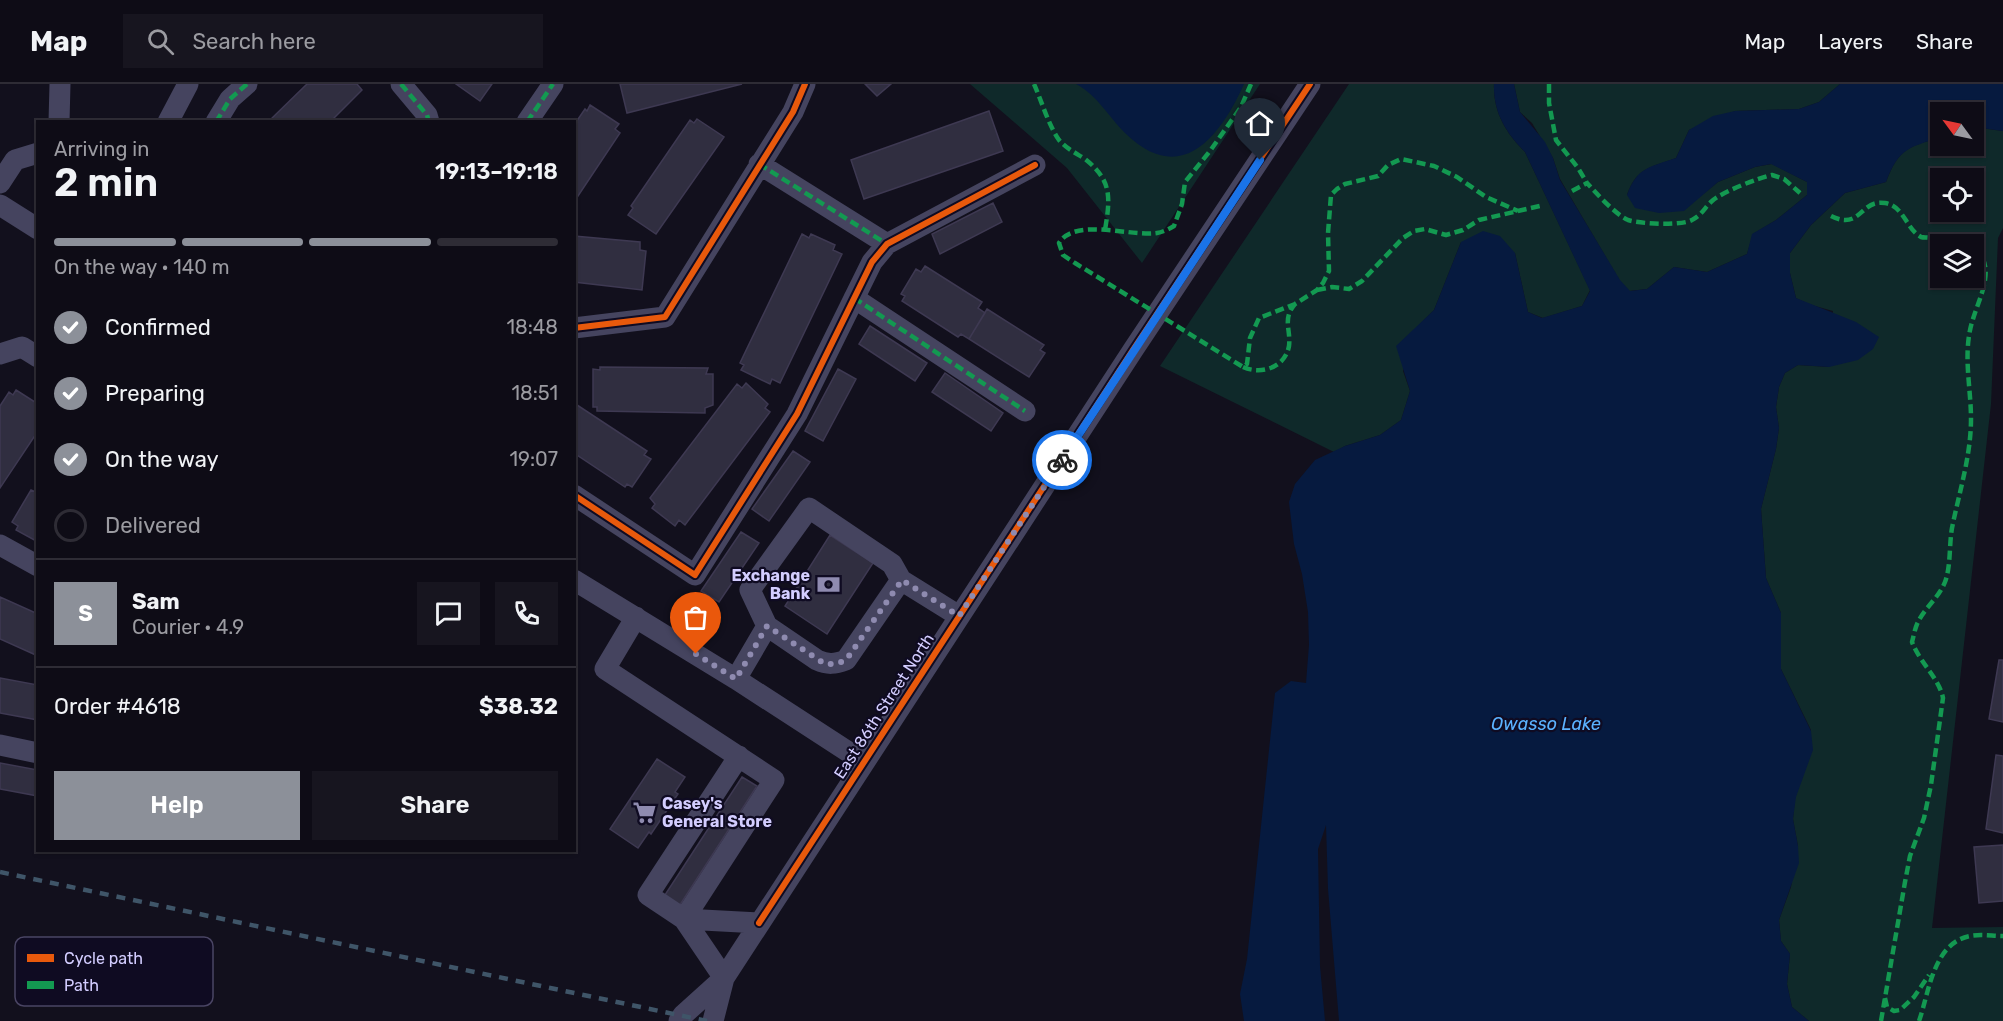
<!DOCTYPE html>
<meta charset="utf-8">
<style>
body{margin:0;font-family:Rubik,sans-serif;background:#17151f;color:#f1f3f6;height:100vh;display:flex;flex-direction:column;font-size:22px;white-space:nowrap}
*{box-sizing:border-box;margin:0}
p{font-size:20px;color:#9b9ba1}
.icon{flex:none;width:33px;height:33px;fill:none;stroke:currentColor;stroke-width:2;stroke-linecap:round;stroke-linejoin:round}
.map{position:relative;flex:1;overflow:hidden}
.panel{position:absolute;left:36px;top:36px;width:540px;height:732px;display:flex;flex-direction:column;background:#0e0c16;border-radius:0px;box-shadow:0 2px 4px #0004,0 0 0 2px #2e2c35}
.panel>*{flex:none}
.needle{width:39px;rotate:303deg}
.tools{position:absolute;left:1930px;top:18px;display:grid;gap:12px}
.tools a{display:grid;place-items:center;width:54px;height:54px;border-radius:0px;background:#0e0c16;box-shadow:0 2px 4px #0004,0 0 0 2px #2e2c35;font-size:30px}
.pin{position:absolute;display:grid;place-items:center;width:51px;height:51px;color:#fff;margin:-62px -26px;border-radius:50% 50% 50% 0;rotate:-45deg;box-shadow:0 0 6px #0007}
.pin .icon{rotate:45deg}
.courier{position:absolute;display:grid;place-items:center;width:60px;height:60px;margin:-30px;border:4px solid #1a73e8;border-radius:50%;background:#fff;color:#222;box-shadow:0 2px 8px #0007}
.head em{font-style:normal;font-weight:600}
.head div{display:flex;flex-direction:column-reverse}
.head{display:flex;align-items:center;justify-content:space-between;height:102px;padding:0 18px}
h1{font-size:39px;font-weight:600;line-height:45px}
.bar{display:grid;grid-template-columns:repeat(4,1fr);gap:9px 6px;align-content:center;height:72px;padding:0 18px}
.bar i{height:8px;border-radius:4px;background:#2e2c35}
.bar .active{background:#8c9099}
.bar p{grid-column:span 4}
.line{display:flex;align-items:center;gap:15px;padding:0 18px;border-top:2px solid #2e2c35}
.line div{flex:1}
.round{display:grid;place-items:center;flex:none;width:63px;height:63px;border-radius:0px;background:#17151f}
ol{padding:0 18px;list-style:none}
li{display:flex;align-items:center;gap:18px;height:66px}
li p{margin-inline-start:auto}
li .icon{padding:6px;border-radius:50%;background:#8c9099;color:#fff;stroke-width:4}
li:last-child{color:#9b9ba1}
li i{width:33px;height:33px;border:3px solid #2e2c35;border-radius:50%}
.cta{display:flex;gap:12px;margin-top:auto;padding:12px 18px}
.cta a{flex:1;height:69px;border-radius:0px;background:#8c9099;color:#fff;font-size:24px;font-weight:600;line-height:69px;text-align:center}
.cta a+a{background:#17151f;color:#f1f3f6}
header{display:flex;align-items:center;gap:36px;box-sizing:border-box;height:84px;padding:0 30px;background:#0e0c16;border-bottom:2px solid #2e2c35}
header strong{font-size:28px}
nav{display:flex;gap:33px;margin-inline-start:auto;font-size:21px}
.search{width:420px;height:54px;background:#17151f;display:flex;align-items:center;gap:15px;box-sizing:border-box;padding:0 21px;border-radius:0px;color:#9b9ba1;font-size:22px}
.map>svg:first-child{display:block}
.green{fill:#0f292a;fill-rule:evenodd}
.water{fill:#061a3f}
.building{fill:#302e40;stroke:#3e3952;stroke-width:1.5}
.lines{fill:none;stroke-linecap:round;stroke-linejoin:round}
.minor{stroke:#45445f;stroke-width:21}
.rail{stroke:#3f5568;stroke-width:4.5;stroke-dasharray:9 8;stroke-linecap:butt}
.quiet{stroke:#139951;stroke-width:4.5;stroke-dasharray:9 4.5;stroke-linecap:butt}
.cycleway-casing{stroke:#0f0b22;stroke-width:10}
.cycleway{stroke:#e8590c;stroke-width:6}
.done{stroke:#8f8bb0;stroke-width:6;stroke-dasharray:0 10.8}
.route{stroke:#1a73e8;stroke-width:8}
.labels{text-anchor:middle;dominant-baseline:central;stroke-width:4.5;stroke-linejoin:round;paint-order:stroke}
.poi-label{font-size:16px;font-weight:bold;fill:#d3cdff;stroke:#0f0b22;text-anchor:end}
.street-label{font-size:16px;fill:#d3cdff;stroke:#0f0b22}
.water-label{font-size:18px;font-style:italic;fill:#5bb2ff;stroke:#0f0b22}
.key{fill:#0f0b22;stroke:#4a4564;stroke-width:1.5}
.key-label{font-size:16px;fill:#d3cdff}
</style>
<header>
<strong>Map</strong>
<div class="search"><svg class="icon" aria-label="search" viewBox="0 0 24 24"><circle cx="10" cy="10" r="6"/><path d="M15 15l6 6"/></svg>Search here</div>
<nav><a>Map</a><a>Layers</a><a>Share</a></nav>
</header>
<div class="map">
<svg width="2003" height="937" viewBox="0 0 2003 937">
<rect width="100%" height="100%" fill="#12101d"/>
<path class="green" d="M970,0H1260L1142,179L1067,84Z
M1349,0H1494C1493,28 1506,49 1525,68L1590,206L1582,222L1543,234L1528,228L1515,169L1461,158L1434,226L1417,243L1403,287L1410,307L1401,336L1380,351L1345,362L1334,368L1160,282Z
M1514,0H1840L1819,18L1799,25L1735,27L1689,46L1676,74C1650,84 1637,83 1627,111H1702L1718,98L1755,83L1772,80L1807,98V111L1776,136L1753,150L1747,170L1707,188L1674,183L1647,205L1629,207L1620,197L1560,95L1553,74L1532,39L1520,28Z
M1974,43L2003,47V144L1998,154L1991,320L1932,844L2003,843V937H1809L1792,923L1787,900L1790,870L1781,857L1779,836L1791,803L1798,762L1793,735L1795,713L1803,690L1811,646L1781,585V529L1766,494L1761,425L1776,365L1779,344L1776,323L1779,303L1785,289L1798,281L1829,283L1833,227L1808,220L1796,214L1790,189V169L1811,141L1845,109L1886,98C1899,64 1908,63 1941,53V62H1974ZM1941,94H1974V128H1941ZM1941,160H1974V194H1941Z"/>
<path class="water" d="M1076,0H1244C1220,53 1181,104 1125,49C1108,32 1098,12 1076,0Z
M1494,0H1514L1520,28L1545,58L1553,74L1560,96L1620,196L1630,207L1647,205L1674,183L1707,188L1747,170L1752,150L1776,136L1807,111V98L1771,80L1755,83L1718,98L1684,127L1659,129L1635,124L1627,111C1637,83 1650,83 1676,74L1689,46L1713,32L1735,27L1799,25L1819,18L1840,0H2003V47L1974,43V28H1941V53C1908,64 1899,64 1886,98L1845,109L1811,141L1790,169V189L1796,214L1856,238L1879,253L1873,265L1858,276L1829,283L1798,281L1785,289L1779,303L1776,323L1779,344L1776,365L1761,425L1766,494L1781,529V585L1811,647L1813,666L1796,713L1793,735L1798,762L1799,779L1779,836L1781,857L1790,870L1787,900L1792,923L1809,937H1339L1328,805L1326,741L1318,765L1320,882L1325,937H1244L1240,910L1247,875L1275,609L1291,597L1306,599L1309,561L1308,528L1302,490L1294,460L1289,418L1295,400L1315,376L1345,362L1380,351L1401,336L1410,307L1396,262L1434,226L1461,158L1483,147L1500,152L1515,169L1528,228L1542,234L1582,222L1590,207L1525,68C1506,49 1493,28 1494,0Z"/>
<path class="building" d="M307,0H357L362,6L330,38H268Z
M456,0H492L480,17Z
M620,0H742L627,29Z
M865,0H891L877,12Z
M590,21L619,40L615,45L620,49L574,118V41L585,25L587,27Z
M989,27L1003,67L864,115L851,76Z
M697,35L724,53L656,150L628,131L633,124L631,122L690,36L694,39Z
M993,119L1002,138L940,170L932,150Z
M802,150L809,154L811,150L835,161L833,166L842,170L780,299L772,295L770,300L741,286L744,281L740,279Z
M574,152L640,158V166L646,167L642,206L574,198Z
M925,182L982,218L978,224L985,229L969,255L961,250L958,253L902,217L905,212L901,210L916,185L921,188Z
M987,225L1044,261L1040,266L1045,269L1029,293L969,255Z
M870,242L927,279L915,297L859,260Z
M600,283L708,284L706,290H713V321L705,324V329L597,327V323H593V285L600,286Z
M838,285L856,295L823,357L805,347Z
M945,289L1003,329L991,347L932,308Z
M746,299L768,320L765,324L770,328L685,441L679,436L675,442L652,424L655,420L650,414L737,300L742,304Z
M16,306L38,320V347L0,404V322L9,308L13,311Z
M574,319L647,367L644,371L651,375L632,403L627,400L625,403L574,369Z
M793,367L810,378L769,437L752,425Z
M31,406L38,409V458L16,446L18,442L12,438Z
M741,448L759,459L719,518L701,507Z
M830,451L873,479L827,550L785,522Z
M0,513L38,530V572L0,555Z
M1999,576H2003V638L1989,635Z
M0,594L38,601V636L0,629Z
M1996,671L2003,672V749L1986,745Z
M657,675L685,693L675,708L678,710L651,750L649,748L638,764L610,745Z
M0,679L38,686V712L0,705Z
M742,693L757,702L676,827L661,817Z
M2003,761V817L1979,819L1974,763Z"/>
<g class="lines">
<path class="minor" d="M401,0L427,31L429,38
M59,38L60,0
M168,38L188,0
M216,38L230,15L247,0
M527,38L553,0
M759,80L887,160
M0,99L15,76L38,69
M0,121L38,145
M854,214L1025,327
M574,244L665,233L793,28L805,0
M0,270L22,263L38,273
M574,411L695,491L797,330L872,178L887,160L1035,81
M809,424L892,480L901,496L846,576C835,580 828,581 817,576L767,542L750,506Z
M0,461L38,482
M574,496L736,595L864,678
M901,496L959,532
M636,533L605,585L774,696L684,835
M736,595L767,542
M0,661L38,669
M684,835L759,839
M724,894L684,835L648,811L739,672
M679,937L683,931L724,894L1133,266L1310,0
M713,937L724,894"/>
<path class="rail" d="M0,788L707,937"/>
<path class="quiet" d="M401,0L427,31L429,38
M1034,0C1042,18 1048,40 1059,56C1067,65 1076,69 1085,75C1113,97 1110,115 1105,146
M1251,0L1241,23L1210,67L1185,98L1182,120L1174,142C1169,145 1163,148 1157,149C1131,153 1075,133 1059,159L1063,171L1075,179L1243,283L1247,280L1250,254L1259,234L1295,220L1317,206L1323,199L1329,187L1328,149L1331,111L1337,105L1345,100L1378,92L1388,81L1401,75L1434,82L1457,93L1486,113L1518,127
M1549,0V19L1556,56L1578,84L1587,99
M216,38L230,15L247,0
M527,38L553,0
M759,80L887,160
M1572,107L1587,99C1596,109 1616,131 1628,136C1641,140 1681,142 1692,136C1702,131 1705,123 1712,117C1722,108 1758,94 1772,91L1784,95L1800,109
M1831,132C1861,147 1860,115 1885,119C1904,122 1906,145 1921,153C1924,154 1927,153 1930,154C1943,157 1954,159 1967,160
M1317,206L1332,203L1349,205L1362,197L1403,154L1414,147L1425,145L1446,151L1463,146L1479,136L1544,121
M854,214L1025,327
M1243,283C1261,291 1285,284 1289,262C1291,245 1282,235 1295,220
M1885,914L1887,923L1894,927L1900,926L1914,913L1929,891
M1881,937L1905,798L1910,772L1924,734L1931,701L1943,614C1939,594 1920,579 1912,558C1914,551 1915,543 1919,536C1926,523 1939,513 1945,498C1951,482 1949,461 1952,444C1959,409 1971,372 1971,335C1971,302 1962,268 1973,235C1980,212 1997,182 1974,164
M1919,937C1929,909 1933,859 1970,852C1981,850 1992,852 2003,852"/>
<defs>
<path id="cycleway" d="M574,244L665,233L793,28L805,0
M574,411L695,491L797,330L872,178L887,160L1035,81
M759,839L1133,266L1310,0"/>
</defs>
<use href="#cycleway" class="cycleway-casing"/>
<use href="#cycleway" class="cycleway"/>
</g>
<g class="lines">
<path class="done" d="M696,570L736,595L767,542L825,580H836L846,576L902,496L959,532L1062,376"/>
<path class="route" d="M1062,376L1260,76"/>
</g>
<defs>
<symbol id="bank-bare" viewBox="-9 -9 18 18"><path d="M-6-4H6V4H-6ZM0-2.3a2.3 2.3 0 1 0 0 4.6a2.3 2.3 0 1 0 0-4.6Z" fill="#8f8bb0" stroke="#0f0b22" stroke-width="2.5" paint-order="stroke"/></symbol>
<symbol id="supermarket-bare" viewBox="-9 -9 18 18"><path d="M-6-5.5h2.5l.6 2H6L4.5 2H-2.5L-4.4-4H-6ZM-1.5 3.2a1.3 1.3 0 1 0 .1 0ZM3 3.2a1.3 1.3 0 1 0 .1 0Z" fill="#8f8bb0" stroke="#0f0b22" stroke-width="2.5" paint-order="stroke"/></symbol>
</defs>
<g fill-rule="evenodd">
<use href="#bank-bare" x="812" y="484" width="33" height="33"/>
<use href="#supermarket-bare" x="628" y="712" width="33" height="33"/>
</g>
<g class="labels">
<g class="poi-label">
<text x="810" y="491">Exchange<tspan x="810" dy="18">Bank</tspan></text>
<text x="662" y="719" text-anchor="start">Casey's<tspan x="662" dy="18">General Store</tspan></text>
</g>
<g class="street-label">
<text transform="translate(884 622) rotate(-57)">East 86th Street North</text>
</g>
<g class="water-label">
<text x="1546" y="640">Owasso Lake</text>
</g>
</g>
<rect x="15" y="853" width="198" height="69" rx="9" class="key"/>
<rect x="27" y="870" width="27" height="8" fill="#e8590c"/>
<rect x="27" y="897" width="27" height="8" fill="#139951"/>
<g class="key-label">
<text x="64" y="880">Cycle path</text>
<text x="64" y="907">Path</text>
</g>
</svg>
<div class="tools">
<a><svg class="needle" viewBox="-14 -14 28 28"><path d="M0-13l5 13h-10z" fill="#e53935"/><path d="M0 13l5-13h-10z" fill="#9b9ba1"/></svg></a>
<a><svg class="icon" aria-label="locate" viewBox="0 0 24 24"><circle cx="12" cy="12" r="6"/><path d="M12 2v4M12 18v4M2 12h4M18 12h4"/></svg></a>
<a><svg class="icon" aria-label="layers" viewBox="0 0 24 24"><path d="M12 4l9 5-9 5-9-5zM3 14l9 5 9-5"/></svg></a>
</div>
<div class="pin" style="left:696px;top:570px;background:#ea580c"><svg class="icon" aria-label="bag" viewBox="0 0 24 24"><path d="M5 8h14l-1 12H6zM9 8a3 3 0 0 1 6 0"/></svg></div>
<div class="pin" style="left:1260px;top:76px;background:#1f2937"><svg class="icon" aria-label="home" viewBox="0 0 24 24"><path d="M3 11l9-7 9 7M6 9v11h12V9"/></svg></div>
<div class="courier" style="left:1062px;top:376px"><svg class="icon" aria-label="bike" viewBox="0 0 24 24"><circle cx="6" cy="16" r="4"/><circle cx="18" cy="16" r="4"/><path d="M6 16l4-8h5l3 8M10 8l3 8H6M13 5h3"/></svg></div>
<section class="panel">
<div class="head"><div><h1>2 min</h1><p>Arriving in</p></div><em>19:13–19:18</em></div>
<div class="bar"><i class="active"></i><i class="active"></i><i class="active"></i><i></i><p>On the way · 140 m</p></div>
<ol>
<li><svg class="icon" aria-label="check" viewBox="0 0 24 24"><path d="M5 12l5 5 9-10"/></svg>Confirmed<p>18:48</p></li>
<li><svg class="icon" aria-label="check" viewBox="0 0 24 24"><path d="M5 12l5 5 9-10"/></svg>Preparing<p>18:51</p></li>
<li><svg class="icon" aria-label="check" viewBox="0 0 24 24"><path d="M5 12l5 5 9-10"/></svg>On the way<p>19:07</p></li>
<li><i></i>Delivered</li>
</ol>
<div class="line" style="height:108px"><b class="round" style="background:#8c9099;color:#fff">S</b><div><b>Sam</b><p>Courier · 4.9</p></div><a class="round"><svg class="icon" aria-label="chat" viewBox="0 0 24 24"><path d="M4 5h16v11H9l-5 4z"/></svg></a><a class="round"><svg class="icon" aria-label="phone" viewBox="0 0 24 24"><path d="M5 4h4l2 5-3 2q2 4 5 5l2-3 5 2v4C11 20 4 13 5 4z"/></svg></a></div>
<div class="line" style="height:78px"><div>Order #4618</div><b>$38.32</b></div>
<div class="cta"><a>Help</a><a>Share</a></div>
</section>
</div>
